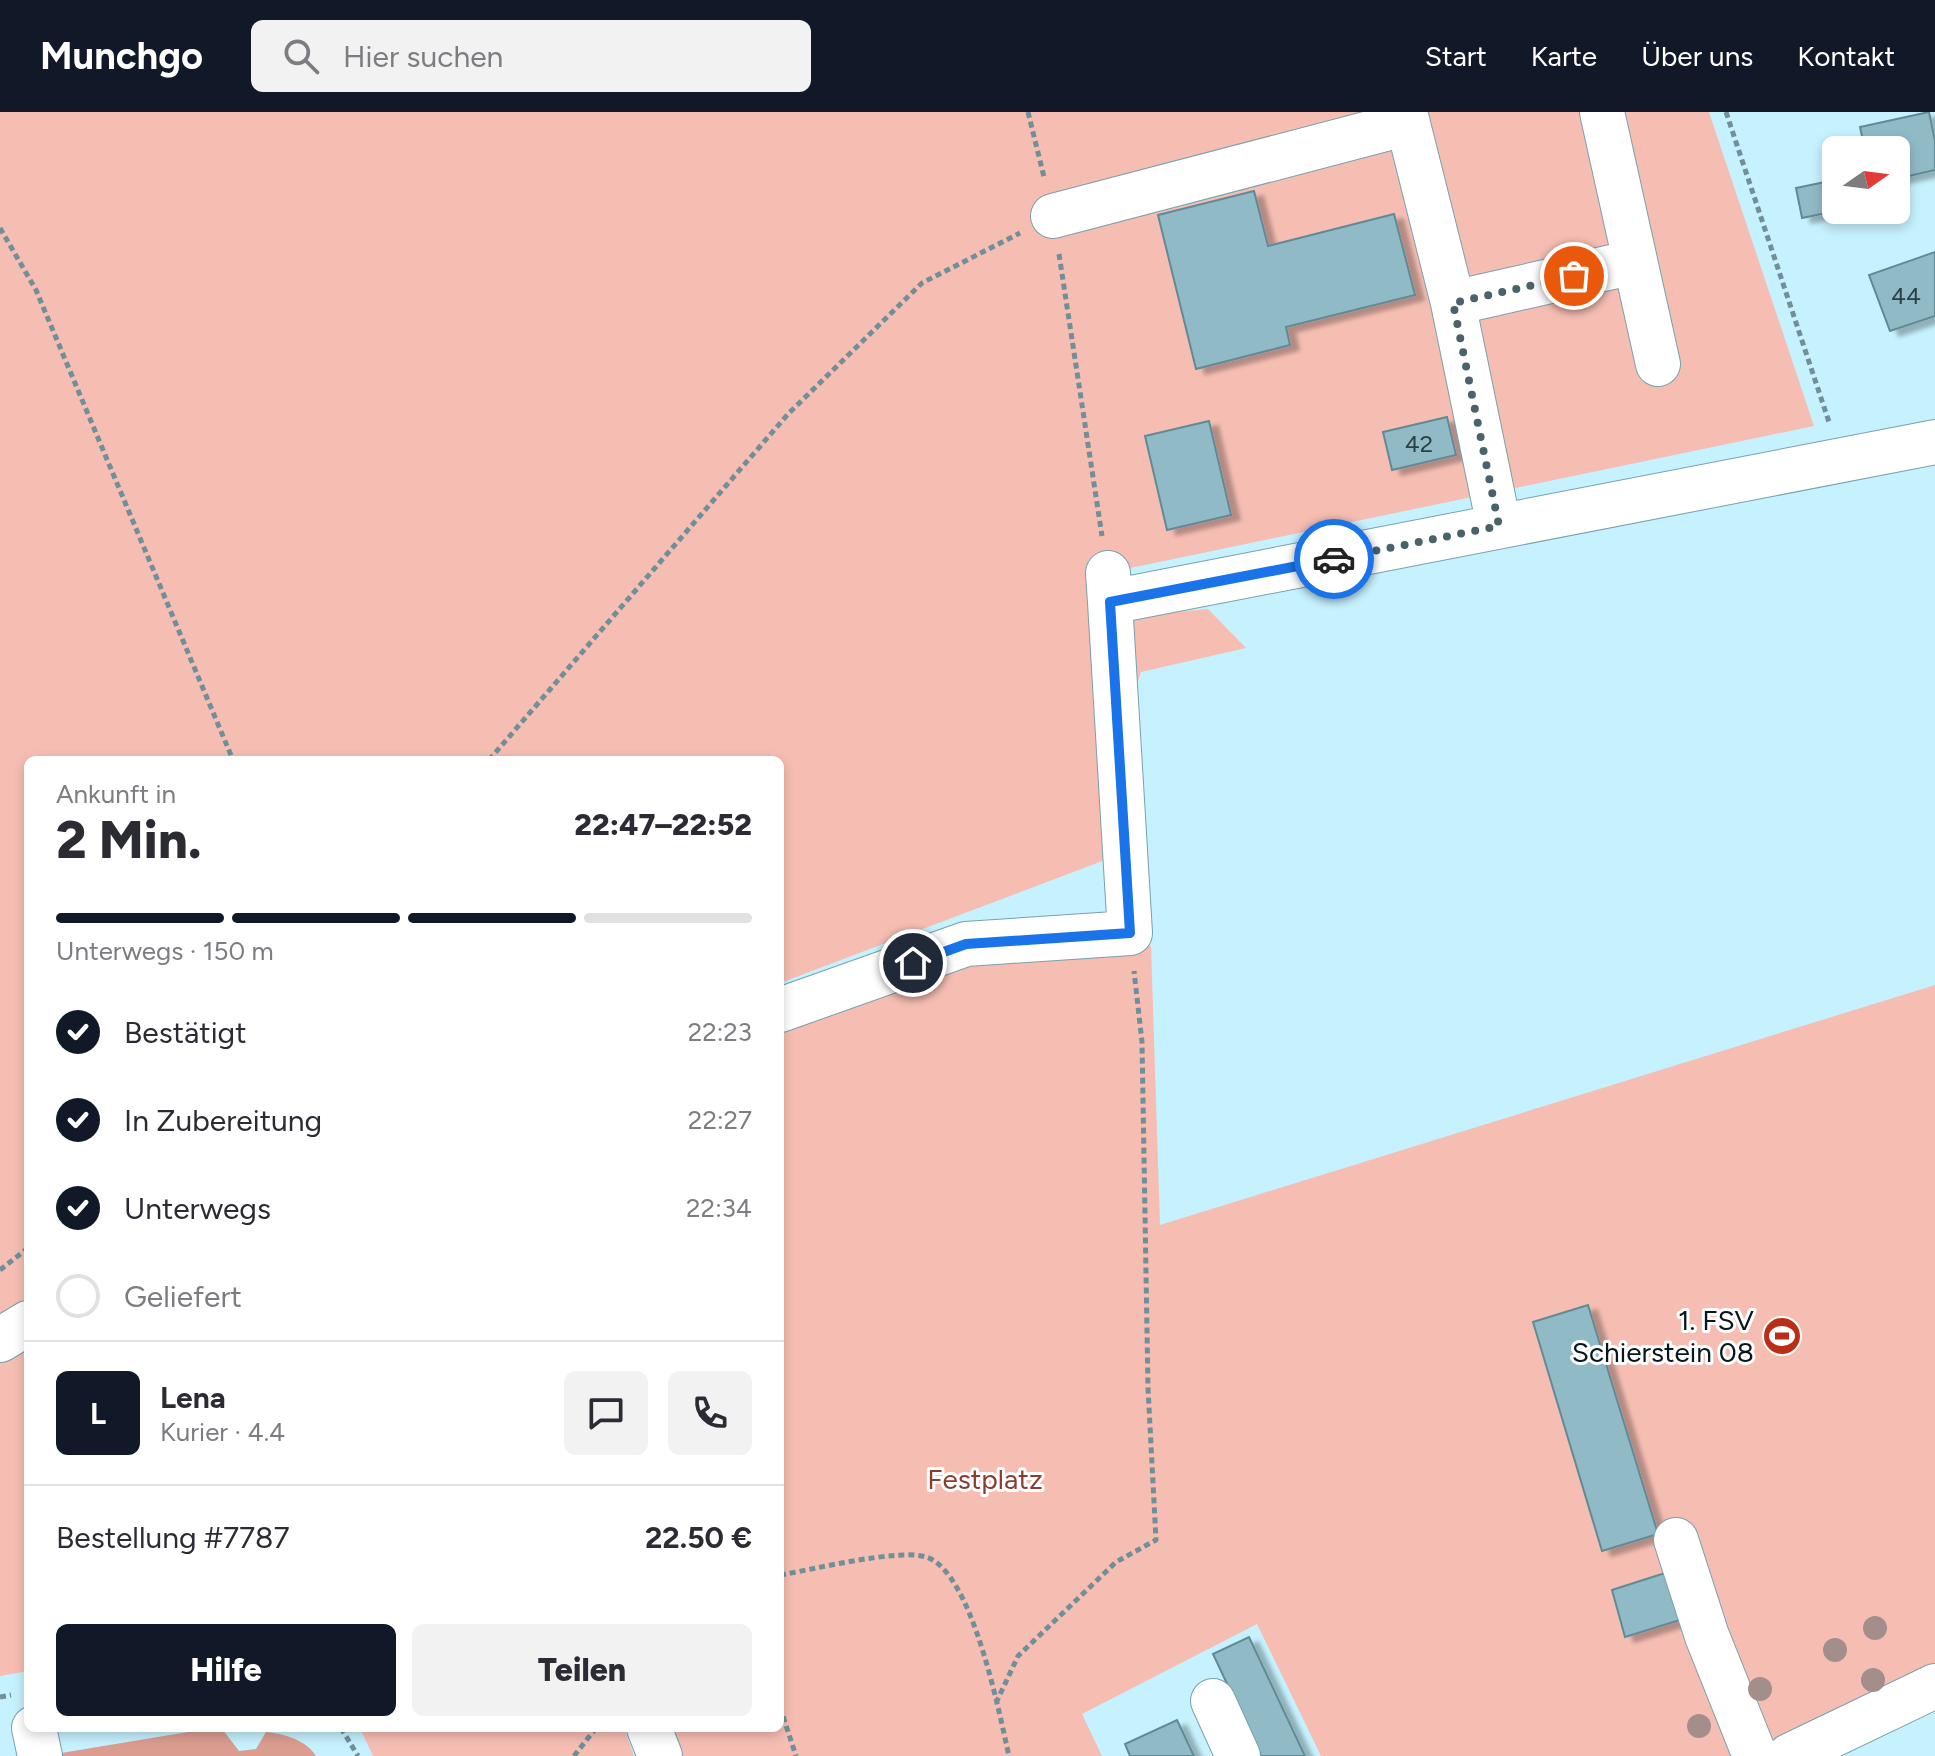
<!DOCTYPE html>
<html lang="de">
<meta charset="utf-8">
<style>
body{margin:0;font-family:Figtree,sans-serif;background:#f2f2f3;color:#2b2b33;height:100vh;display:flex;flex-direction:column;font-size:30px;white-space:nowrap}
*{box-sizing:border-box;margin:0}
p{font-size:26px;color:#7c7c81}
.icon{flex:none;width:44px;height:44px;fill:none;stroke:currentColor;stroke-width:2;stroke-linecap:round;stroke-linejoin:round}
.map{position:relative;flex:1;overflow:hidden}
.drawer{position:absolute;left:24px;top:644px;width:760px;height:976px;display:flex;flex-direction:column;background:#fff;border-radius:12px;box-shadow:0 4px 12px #0003}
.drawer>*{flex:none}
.needle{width:52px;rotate:76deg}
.controls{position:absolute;left:1822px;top:24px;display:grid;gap:16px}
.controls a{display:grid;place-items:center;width:88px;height:88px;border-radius:12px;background:#fff;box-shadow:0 4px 12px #0003;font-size:40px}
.pin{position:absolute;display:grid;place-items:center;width:68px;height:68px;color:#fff;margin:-34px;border:4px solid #fff;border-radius:50%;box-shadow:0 2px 8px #0007}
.courier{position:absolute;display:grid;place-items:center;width:80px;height:80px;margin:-40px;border:6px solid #1a73e8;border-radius:50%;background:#fff;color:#222;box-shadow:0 2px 10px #0007}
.overview em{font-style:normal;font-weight:800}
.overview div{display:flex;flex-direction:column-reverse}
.overview{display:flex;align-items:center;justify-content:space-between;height:136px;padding:0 32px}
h1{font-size:52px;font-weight:800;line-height:60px}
.bar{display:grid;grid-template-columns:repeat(4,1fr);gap:12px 8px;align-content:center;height:96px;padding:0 32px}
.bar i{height:10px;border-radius:6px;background:#e1e1e2}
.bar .current{background:#111827}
.bar p{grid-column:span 4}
.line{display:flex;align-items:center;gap:20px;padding:0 32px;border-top:2px solid #e1e1e2}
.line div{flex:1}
.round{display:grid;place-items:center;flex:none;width:84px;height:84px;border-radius:12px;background:#f2f2f3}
ol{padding:0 32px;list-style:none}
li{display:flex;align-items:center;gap:24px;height:88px}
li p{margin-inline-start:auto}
li .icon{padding:8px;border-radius:50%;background:#111827;color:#fff;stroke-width:4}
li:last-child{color:#7c7c81}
li i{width:44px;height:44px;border:4px solid #e1e1e2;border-radius:50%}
.cta{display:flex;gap:16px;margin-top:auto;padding:16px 32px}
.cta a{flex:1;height:92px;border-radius:12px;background:#111827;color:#fff;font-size:32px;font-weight:800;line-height:92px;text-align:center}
.cta a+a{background:#f2f2f3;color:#2b2b33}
header{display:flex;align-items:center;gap:48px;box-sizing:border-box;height:112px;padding:0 40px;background:#111827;color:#fff}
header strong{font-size:38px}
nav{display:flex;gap:44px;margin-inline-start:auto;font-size:28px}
.search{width:560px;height:72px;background:#f2f2f3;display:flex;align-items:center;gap:20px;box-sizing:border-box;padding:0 28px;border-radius:12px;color:#7c7c81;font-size:30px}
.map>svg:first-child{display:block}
.green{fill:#f6beb3}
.water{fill:#db9d90}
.building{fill:#90bac6;stroke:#618a96;stroke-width:2;filter:url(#shadow)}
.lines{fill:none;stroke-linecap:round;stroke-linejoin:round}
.minor-casing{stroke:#78a1ad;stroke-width:46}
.path{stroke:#708f98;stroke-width:5;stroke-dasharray:6 4;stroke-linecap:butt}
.minor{stroke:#fff;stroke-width:44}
.tree{fill:#a48e8c}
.done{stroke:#4a636b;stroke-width:8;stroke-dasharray:0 14.4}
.route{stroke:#1a73e8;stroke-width:10}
.labels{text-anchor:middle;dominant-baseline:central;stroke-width:6;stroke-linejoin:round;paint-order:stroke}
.number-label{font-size:24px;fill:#294046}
.poi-label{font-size:28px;fill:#07171c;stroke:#fff;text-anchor:end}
.park-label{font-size:28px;fill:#883d2f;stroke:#fff}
</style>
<header>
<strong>Munchgo</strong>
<div class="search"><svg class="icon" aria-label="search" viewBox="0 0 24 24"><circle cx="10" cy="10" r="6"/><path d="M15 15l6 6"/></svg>Hier suchen</div>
<nav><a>Start</a><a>Karte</a><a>Über uns</a><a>Kontakt</a></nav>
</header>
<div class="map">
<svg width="1935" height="1644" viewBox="0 0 1935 1644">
<defs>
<filter id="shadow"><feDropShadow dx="9" dy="5" stdDeviation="2" flood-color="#0004"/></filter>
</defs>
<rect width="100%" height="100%" fill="#c6f1fe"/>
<path class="green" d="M0,0H1709L1814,314L1092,464L1103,507L1208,497L1246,536L1141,560L1101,677L1105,748L780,871V648H28V1185L0,1206Z
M1151,834L1160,1113L1935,873V1551L1736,1644H1321L1257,1512L1082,1602L1102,1644H680L669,1616H780V913L971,843Z
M28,1229V1559L0,1564V1245Z
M360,1616H624L634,1644H373Z"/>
<path class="water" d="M223,1618L239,1639L256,1637L266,1620C285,1622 306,1628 316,1644H43L188,1620Z"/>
<path class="building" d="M1929,0L1935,29V58L1896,67V38H1865L1860,15Z
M1825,70L1831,100L1802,106L1796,76Z
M1254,79L1268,134L1394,102L1415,183L1286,215L1290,233L1196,257L1158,103Z
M1935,140V204L1890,219L1869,163Z
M1447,305L1456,343L1392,358L1383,320Z
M1209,309L1231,403L1167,418L1145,324Z
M1588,1193L1658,1422L1602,1439L1533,1210Z
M1668,1460L1683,1507L1625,1525L1612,1478Z
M1249,1525L1305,1644H1261L1213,1542Z
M1177,1608L1194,1644H1130L1125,1632Z"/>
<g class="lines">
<defs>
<path id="minor" d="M1405,0L1453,191L1499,414
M1602,0L1658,252
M1053,104L1408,11
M1453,191L1634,150
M1108,461L1110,490L1935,330
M780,898L966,832L1130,821L1110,490
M0,1228L28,1211
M1676,1428L1707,1524L1755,1644
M1213,1589L1238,1644
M34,1616L40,1644
M649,1616L660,1644
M1789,1644L1935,1574"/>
</defs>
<use href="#minor" class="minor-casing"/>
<path class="path" d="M1028,0L1044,65
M1726,0L1829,310
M0,116L36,178L233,648
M1059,142L1102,424
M489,648L788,302L922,171L1020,121
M0,1158L28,1136
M780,1463C811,1458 899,1436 926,1445C972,1459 999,1600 1009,1644
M0,1585L11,1583
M996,1591L1018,1544L1116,1450L1156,1428L1148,1276L1142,930L1134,859
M780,1595L796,1644
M341,1616L358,1644
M574,1644L596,1616"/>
<use href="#minor" class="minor"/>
</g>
<g class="tree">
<circle cx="1875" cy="1516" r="12"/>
<circle cx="1835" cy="1538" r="12"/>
<circle cx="1873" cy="1568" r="12"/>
<circle cx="1760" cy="1577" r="12"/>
<circle cx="1699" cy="1614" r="12"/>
</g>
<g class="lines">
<path class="done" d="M1334,447L1499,414L1453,191L1574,164"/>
<path class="route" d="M913,851L966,832L1130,821L1110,490L1334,447"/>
</g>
<defs>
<symbol id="stadium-disc" viewBox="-11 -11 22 22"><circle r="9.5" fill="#ba2e18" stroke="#fff"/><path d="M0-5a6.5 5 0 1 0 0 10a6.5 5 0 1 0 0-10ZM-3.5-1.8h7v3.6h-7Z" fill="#fff"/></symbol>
</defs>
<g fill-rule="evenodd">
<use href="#stadium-disc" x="1760" y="1202" width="44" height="44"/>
</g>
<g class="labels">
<g class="number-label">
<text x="1906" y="183">44</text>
<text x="1419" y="331">42</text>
</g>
<g class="poi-label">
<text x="1754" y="1208">1. FSV<tspan x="1754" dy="32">Schierstein 08</tspan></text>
</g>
<g class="park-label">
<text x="985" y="1367">Festplatz</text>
</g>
</g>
</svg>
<div class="controls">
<a><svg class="needle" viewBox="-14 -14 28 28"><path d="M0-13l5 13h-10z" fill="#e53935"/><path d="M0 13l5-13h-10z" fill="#7c7c81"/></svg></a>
</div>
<div class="pin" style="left:1574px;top:164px;background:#ea580c"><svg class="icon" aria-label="bag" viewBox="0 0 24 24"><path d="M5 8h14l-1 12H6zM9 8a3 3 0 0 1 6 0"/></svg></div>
<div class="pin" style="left:913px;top:851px;background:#1f2937"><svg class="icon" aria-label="home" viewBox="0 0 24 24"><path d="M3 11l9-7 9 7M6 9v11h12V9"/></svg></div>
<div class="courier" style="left:1334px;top:447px"><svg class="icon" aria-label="car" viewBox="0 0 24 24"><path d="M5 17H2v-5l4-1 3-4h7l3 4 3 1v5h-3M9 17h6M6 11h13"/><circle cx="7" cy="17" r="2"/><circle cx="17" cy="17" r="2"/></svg></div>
<section class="drawer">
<div class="overview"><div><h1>2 Min.</h1><p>Ankunft in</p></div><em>22:47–22:52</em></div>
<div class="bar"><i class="current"></i><i class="current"></i><i class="current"></i><i></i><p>Unterwegs · 150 m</p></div>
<ol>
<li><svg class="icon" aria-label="check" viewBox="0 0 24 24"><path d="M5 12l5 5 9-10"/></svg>Bestätigt<p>22:23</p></li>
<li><svg class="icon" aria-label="check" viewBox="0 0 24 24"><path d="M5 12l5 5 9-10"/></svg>In Zubereitung<p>22:27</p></li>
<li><svg class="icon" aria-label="check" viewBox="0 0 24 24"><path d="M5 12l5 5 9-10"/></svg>Unterwegs<p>22:34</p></li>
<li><i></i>Geliefert</li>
</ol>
<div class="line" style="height:144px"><b class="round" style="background:#111827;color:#fff">L</b><div><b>Lena</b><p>Kurier · 4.4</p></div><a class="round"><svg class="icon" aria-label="chat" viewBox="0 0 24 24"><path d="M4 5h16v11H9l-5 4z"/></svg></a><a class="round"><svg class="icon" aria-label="phone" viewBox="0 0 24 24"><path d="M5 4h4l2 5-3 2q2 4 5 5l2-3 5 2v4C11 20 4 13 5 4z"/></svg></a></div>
<div class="line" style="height:104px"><div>Bestellung #7787</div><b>22.50 €</b></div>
<div class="cta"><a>Hilfe</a><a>Teilen</a></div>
</section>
</div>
